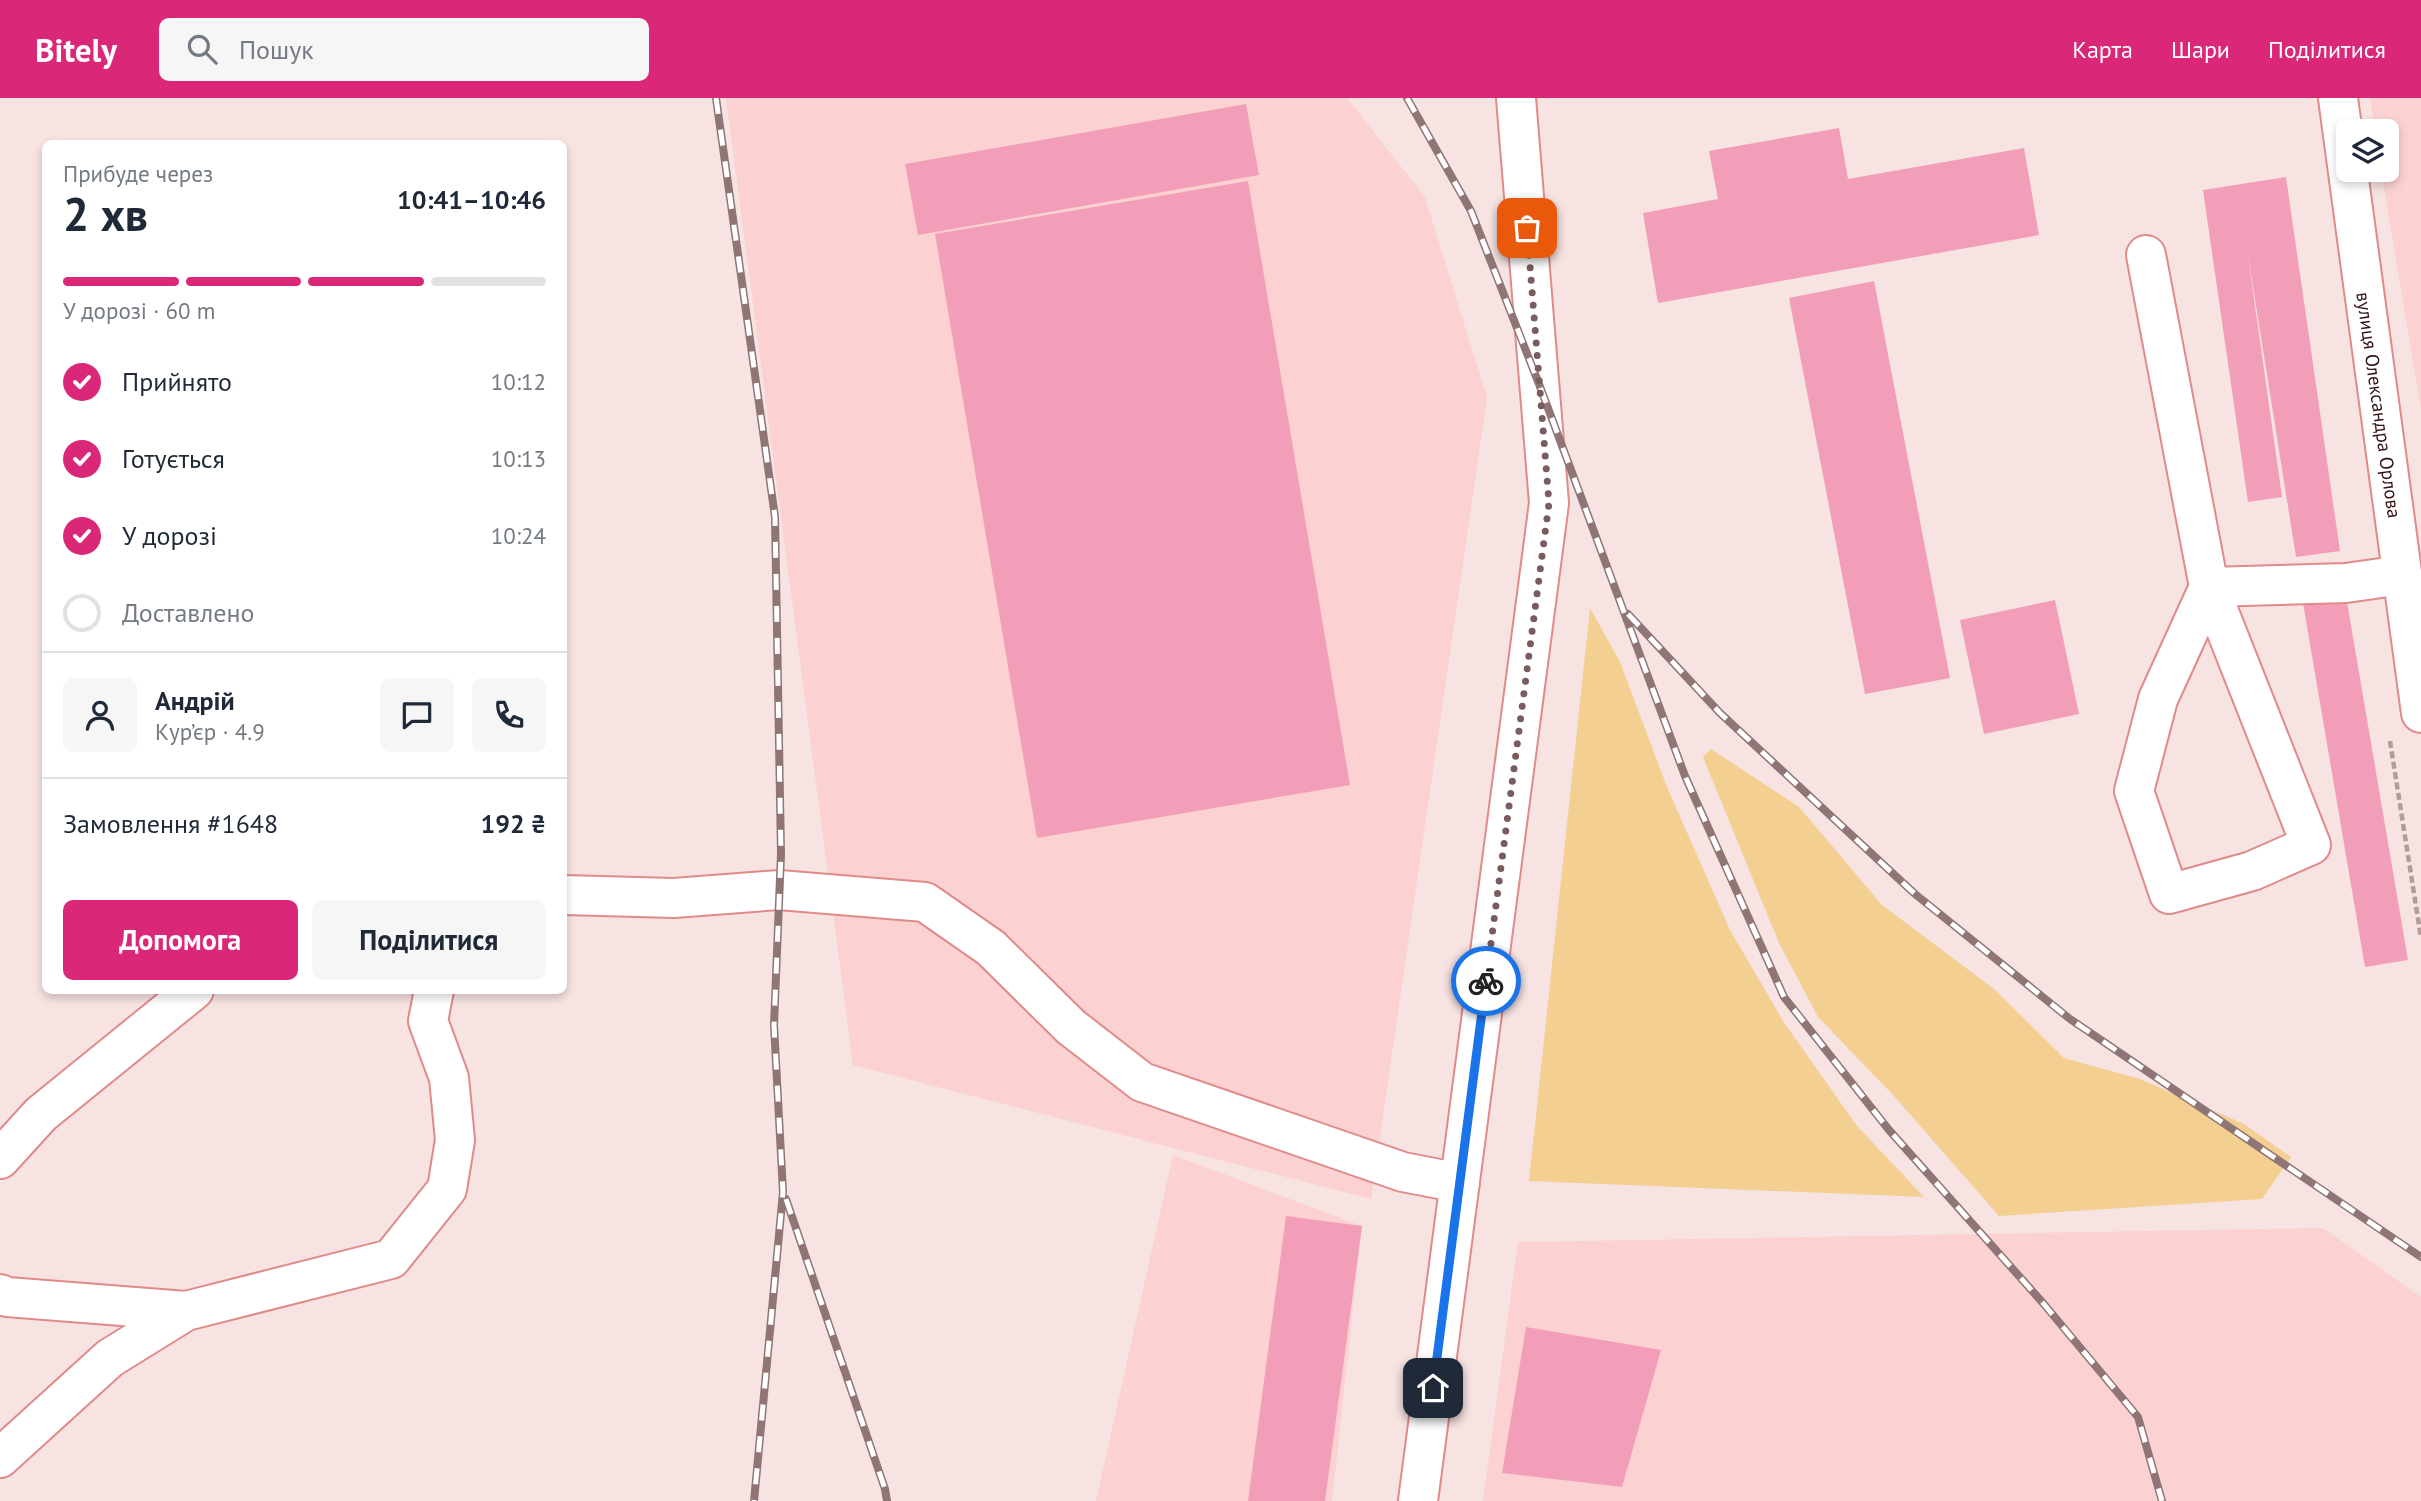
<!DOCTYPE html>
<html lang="uk">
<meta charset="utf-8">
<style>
body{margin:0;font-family:"PT Sans",sans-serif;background:#f6f6f7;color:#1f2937;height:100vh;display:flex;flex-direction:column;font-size:26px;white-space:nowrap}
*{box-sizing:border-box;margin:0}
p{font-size:23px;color:#747a83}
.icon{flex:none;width:38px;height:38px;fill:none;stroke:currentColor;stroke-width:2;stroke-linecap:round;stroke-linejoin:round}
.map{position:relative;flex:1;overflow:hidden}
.details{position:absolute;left:42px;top:42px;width:525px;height:854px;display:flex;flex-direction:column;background:#fff;border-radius:10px;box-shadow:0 4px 10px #0003}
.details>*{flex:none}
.buttons{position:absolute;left:2336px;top:21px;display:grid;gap:14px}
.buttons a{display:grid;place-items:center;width:63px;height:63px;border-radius:10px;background:#fff;box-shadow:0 4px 10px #0003;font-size:35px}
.pin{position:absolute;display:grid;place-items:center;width:60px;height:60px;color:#fff;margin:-30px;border-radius:14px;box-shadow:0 4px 10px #0006}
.courier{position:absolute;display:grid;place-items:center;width:70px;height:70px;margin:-35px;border:5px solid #1a73e8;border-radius:50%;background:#fff;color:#222;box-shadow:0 2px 9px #0007}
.headline em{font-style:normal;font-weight:600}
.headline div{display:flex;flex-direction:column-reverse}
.headline{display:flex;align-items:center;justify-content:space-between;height:119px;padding:0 21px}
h1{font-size:46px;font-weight:600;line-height:52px}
.bar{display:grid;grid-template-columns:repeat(4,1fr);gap:10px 7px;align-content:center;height:84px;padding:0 21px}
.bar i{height:9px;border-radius:5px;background:#e0e1e3}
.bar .selected{background:#db2777}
.bar p{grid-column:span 4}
.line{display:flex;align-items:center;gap:18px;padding:0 21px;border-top:2px solid #e0e1e3}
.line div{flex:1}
.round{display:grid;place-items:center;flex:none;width:74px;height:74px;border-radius:10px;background:#f6f6f7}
ol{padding:0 21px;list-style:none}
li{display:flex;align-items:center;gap:21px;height:77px}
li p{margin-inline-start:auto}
li .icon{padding:7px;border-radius:50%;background:#db2777;color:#fff;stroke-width:4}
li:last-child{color:#747a83}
li i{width:38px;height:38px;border:4px solid #e0e1e3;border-radius:50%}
.button{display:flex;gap:14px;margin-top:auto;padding:14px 21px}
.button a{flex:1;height:80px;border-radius:10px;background:#db2777;color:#fff;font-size:28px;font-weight:600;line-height:80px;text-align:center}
.button a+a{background:#f6f6f7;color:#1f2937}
header{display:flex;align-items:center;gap:42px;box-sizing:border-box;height:98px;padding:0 35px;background:#db2777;color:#fff}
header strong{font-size:33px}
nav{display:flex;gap:38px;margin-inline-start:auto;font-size:24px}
.search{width:490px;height:63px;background:#f6f6f7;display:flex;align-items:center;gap:18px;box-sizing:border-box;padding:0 24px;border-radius:10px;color:#747a83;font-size:26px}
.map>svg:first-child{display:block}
.built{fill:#fbd2d1}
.green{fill:#f3cf92}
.building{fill:#f39eb8}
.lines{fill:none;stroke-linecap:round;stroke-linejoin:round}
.minor-casing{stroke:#e08a8a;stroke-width:42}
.path{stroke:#b39b9b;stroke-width:4.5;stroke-dasharray:7 3.5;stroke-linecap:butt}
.minor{stroke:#fff;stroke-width:38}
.rail-casing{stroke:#8f7575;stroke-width:8}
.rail{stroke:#fff;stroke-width:5;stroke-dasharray:16;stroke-linecap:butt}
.done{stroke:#795c5d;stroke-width:7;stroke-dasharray:0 12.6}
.route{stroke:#1a73e8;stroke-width:9}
.labels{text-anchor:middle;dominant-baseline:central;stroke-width:6;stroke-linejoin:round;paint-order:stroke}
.street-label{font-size:19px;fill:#351415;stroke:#fff}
</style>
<header>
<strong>Bitely</strong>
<div class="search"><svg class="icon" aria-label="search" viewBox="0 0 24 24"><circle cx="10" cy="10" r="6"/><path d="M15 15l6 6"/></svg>Пошук</div>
<nav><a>Карта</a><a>Шари</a><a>Поділитися</a></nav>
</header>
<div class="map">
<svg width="2421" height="1403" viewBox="0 0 2421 1403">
<rect width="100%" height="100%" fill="#f6e3e2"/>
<path class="built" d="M726,0H1347L1425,99L1487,300L1371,1101L853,967Z
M2370,0H2421V312L2381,72H2387V33H2375Z
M1173,1057L1362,1128L1332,1403H1096Z
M2323,1130L2421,1199V1403H1483L1518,1144Z"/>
<path class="green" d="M1590,510L1620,564L1667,689L1730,832L1783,923L1857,1028L1924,1099L1529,1083Z
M1711,651L1799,709L1882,807L1994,891L2064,960L2140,981L2244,1026L2291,1059L2262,1101L1999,1118L1894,998L1818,919L1779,845L1703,659Z"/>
<path class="building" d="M1246,6L1259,77L918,137L905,66Z
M1839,30L1848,81L2024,50L2039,137L1658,205L1643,115L1718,101L1709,53Z
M2286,79L2340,453L2296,459L2247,151L2282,399L2248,404L2203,92Z
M1248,83L1350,687L1037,740L935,136Z
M1874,183L1950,580L1865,596L1789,200Z
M2346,498L2408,862L2365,869L2303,505Z
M2055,502L2079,616L1984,636L1960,522Z
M1286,1118L1362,1128L1325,1403H1248Z
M1526,1229L1661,1252L1622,1389L1502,1375Z"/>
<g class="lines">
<defs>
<path id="minor" d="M2338,0L2421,615
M2146,157L2209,489L2311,747L2252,773L2169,796L2134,693L2158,601L2209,489L2346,485L2402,477
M564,797L674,800L779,792L925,804L991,850L1071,929L1142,984L1403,1074L1460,1085
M0,1061L41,1016L194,892
M0,1196L7,1199L186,1213
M0,1360L110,1260L186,1213L391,1161L447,1091L455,1042L449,980L428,923L434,892
M1418,1403L1549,405L1516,0"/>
</defs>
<use href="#minor" class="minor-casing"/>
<path class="path" d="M2390,643L2421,840"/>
<use href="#minor" class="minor"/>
<defs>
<path id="rail" d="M716,0L775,419L781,756L774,927L783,1094L754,1403
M1407,0L1471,113L1539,286L1685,678L1784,899L1889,1032L2043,1205L2138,1319L2162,1403
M1628,516L1720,615L1915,796L2070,921L2421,1159
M786,1101L885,1391L887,1403"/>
</defs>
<use href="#rail" class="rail-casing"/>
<use href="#rail" class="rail"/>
</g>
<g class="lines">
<path class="done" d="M1486,883L1549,405L1527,130"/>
<path class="route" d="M1433,1290L1486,883"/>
</g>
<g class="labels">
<g class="street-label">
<text transform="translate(2379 307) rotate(82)">вулиця Олександра Орлова</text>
</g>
</g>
</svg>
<div class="buttons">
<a><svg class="icon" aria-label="layers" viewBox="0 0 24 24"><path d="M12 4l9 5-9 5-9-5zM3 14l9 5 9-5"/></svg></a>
</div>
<div class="pin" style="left:1527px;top:130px;background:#ea580c"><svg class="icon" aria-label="bag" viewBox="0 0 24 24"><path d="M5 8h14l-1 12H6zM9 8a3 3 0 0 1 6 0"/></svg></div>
<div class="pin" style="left:1433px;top:1290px;background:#1f2937"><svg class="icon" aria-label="home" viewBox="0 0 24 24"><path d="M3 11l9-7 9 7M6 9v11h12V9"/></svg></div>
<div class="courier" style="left:1486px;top:883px"><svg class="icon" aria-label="bike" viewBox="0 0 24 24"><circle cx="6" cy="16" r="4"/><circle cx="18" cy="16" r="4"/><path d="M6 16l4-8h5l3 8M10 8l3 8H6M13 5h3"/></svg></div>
<section class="details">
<div class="headline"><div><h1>2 хв</h1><p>Прибуде через</p></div><em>10:41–10:46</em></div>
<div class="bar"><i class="selected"></i><i class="selected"></i><i class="selected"></i><i></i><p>У дорозі · 60 m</p></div>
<ol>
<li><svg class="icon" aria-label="check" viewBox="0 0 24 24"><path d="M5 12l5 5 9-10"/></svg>Прийнято<p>10:12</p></li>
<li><svg class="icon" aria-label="check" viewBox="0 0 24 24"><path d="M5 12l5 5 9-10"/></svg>Готується<p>10:13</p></li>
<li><svg class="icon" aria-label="check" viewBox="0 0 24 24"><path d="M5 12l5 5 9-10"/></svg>У дорозі<p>10:24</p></li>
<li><i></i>Доставлено</li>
</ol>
<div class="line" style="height:126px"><a class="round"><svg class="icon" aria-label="person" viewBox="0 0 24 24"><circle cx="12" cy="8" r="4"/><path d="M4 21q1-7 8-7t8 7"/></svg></a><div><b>Андрій</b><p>Кур’єр · 4.9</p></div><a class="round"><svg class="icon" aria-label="chat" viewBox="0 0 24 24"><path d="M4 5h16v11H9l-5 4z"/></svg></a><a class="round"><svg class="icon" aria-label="phone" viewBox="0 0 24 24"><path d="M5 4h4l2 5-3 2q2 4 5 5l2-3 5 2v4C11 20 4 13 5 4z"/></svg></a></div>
<div class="line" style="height:91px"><div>Замовлення #1648</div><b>192 ₴</b></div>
<div class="button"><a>Допомога</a><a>Поділитися</a></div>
</section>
</div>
